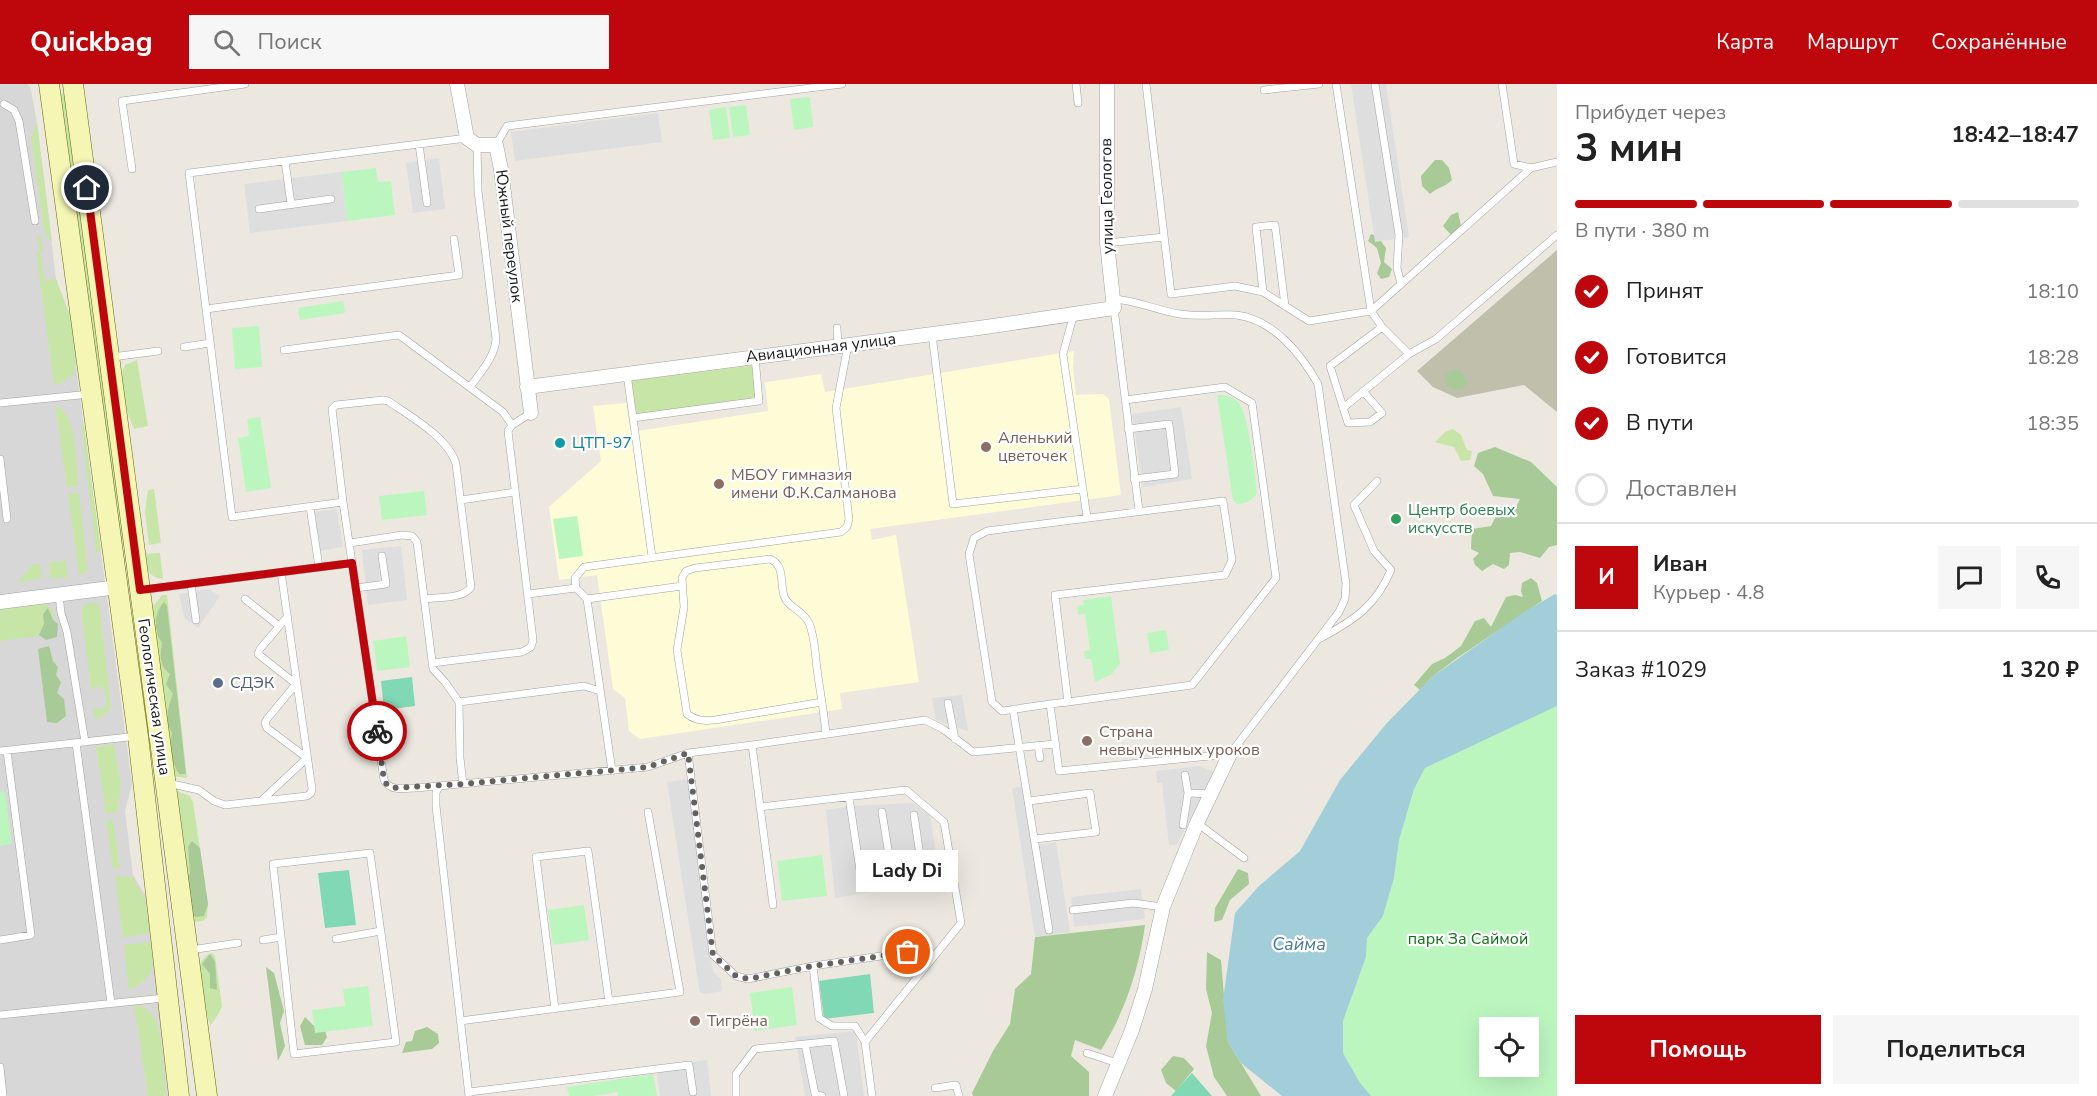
<!DOCTYPE html>
<html lang="ru">
<meta charset="utf-8">
<style>
body{margin:0;font-family:"Nunito Sans",sans-serif;background:#f6f6f6;color:#222;height:100vh;display:flex;flex-direction:column;font-size:22px;white-space:nowrap}
*{box-sizing:border-box;margin:0}
p{font-size:20px;color:#767676}
.icon{flex:none;width:33px;height:33px;fill:none;stroke:currentColor;stroke-width:2;stroke-linecap:round;stroke-linejoin:round}
.map{position:relative;flex:1;overflow:hidden}
.panel{display:flex;flex-direction:column;background:#fff;width:540px}
.panel>*{flex:none}
.buttons{position:absolute;left:1479px;top:933px;display:grid;gap:12px}
.buttons a{display:grid;place-items:center;width:60px;height:60px;border-radius:0px;background:#fff;box-shadow:0 6px 24px #0002;font-size:30px}
.pin{position:absolute;display:grid;place-items:center;width:51px;height:51px;color:#fff;margin:-26px;border:3px solid #fff;border-radius:50%;box-shadow:0 2px 6px #0007}
.courier{position:absolute;display:grid;place-items:center;width:60px;height:60px;margin:-30px;border:4px solid #bd070d;border-radius:50%;background:#fff;color:#222;box-shadow:0 2px 8px #0007}
.bubble{position:absolute;height:42px;border-radius:0px;background:#fff;box-shadow:0 6px 24px #0002;font-size:20px;font-weight:700;line-height:42px;text-align:center}
.headline em{font-style:normal;font-weight:700}
.headline div{display:flex;flex-direction:column-reverse}
.headline{display:flex;align-items:center;justify-content:space-between;height:102px;padding:0 18px}
h1{font-size:39px;font-weight:700;line-height:45px}
.bar{display:grid;grid-template-columns:repeat(4,1fr);gap:9px 6px;align-content:center;height:72px;padding:0 18px}
.bar i{height:8px;border-radius:4px;background:#e0e0e0}
.bar .current{background:#bd070d}
.bar p{grid-column:span 4}
.line{display:flex;align-items:center;gap:15px;padding:0 18px;border-top:2px solid #e0e0e0}
.line div{flex:1}
.round{display:grid;place-items:center;flex:none;width:63px;height:63px;border-radius:0px;background:#f6f6f6}
ol{padding:0 18px;list-style:none}
li{display:flex;align-items:center;gap:18px;height:66px}
li p{margin-inline-start:auto}
li .icon{padding:6px;border-radius:50%;background:#bd070d;color:#fff;stroke-width:4}
li:last-child{color:#767676}
li i{width:33px;height:33px;border:3px solid #e0e0e0;border-radius:50%}
.cta{display:flex;gap:12px;margin-top:auto;padding:12px 18px}
.cta a{flex:1;height:69px;border-radius:0px;background:#bd070d;color:#fff;font-size:24px;font-weight:700;line-height:69px;text-align:center}
.cta a+a{background:#f6f6f6;color:#222}
header{display:flex;align-items:center;gap:36px;box-sizing:border-box;height:84px;padding:0 30px;background:#bd070d;color:#fff}
header strong{font-size:28px}
nav{display:flex;gap:33px;margin-inline-start:auto;font-size:21px}
.search{width:420px;height:54px;background:#f6f6f6;display:flex;align-items:center;gap:15px;box-sizing:border-box;padding:0 21px;border-radius:0px;color:#767676;font-size:22px}
main{display:flex;flex:1;min-height:0}
.map>svg:first-child{display:block}
.residential{fill:#d8d7d7}
.education{fill:#fdfcd7}
.construction{fill:#c0bfac}
.grass{fill:#c7e5a6}
.forest{fill:#a7ca96}
.park{fill:#bcf6bf;fill-rule:evenodd}
.pitch{fill:#80d9b4}
.parking{fill:#dedede}
.water{fill:#a1ced9}
.lines{fill:none;stroke-linecap:round;stroke-linejoin:round}
.lane-casing{stroke:#a1a1a1;stroke-width:8}
.street-casing{stroke:#a1a1a1;stroke-width:15}
.secondary-casing{stroke:#636a08;stroke-width:21}
.lane{stroke:#fff;stroke-width:7}
.street{stroke:#fff;stroke-width:14}
.secondary{stroke:#f5f6b4;stroke-width:20}
.done{stroke:#64625f;stroke-width:6;stroke-dasharray:0 10.8}
.route{stroke:#bd070d;stroke-width:8}
.culture-dot{fill:#0f9aa8;stroke:#fff;stroke-width:2}
.education-dot{fill:#8d6e63;stroke:#fff;stroke-width:2}
.leisure-dot{fill:#2e9e5b;stroke:#fff;stroke-width:2}
.service-dot{fill:#5c6f8a;stroke:#fff;stroke-width:2}
.labels{text-anchor:middle;dominant-baseline:central;stroke-width:4.5;stroke-linejoin:round;paint-order:stroke}
.street-label{font-size:16px;fill:#1a1a1a;stroke:#fff}
.education-label{font-size:16px;fill:#785e54;stroke:#fff;text-anchor:start}
.culture-label{font-size:16px;fill:#0d838f;stroke:#fff;text-anchor:start}
.leisure-label{font-size:16px;fill:#27864d;stroke:#fff;text-anchor:start}
.service-label{font-size:16px;fill:#4e5e75;stroke:#fff;text-anchor:start}
.park-label{font-size:16px;fill:#0f7214;stroke:#fff}
.water-label{font-size:18px;font-style:italic;fill:#49769e;stroke:#fff}
</style>
<header>
<strong>Quickbag</strong>
<div class="search"><svg class="icon" aria-label="search" viewBox="0 0 24 24"><circle cx="10" cy="10" r="6"/><path d="M15 15l6 6"/></svg>Поиск</div>
<nav><a>Карта</a><a>Маршрут</a><a>Сохранённые</a></nav>
</header>
<main>
<div class="map">
<svg width="1557" height="1012" viewBox="0 0 1557 1012">
<rect width="100%" height="100%" fill="#ece8e0"/>
<path class="residential" d="M0,0H28L31,6L37,39L56,195L69,231L132,700L125,727L133,791L148,816L168,1012H0Z"/>
<path class="education" d="M1074,267L1073,284L1076,311L1103,310L1109,315L1121,411L870,445L872,456L896,451L919,598L840,609L842,625L640,655L629,647L625,614L613,605L597,491L559,496L549,423L601,377L593,322L626,319L631,348L768,327L765,298H767L821,290L825,308Z"/>
<path class="construction" d="M1557,166V328L1524,301L1457,314L1433,303L1417,287Z"/>
<path class="grass" d="M64,9L123,460L119,461L59,10Z
M37,39L52,158L44,148L31,54Z
M41,152L43,167L40,168L45,196L56,195C60,207 66,219 70,231C72,242 79,279 74,288C70,296 61,299 54,301L36,168L40,166L37,153Z
M137,276L148,342L134,345C126,325 115,301 125,281Z
M756,281L759,317L633,334L628,297Z
M55,321C78,329 76,380 78,402L67,403Z
M81,338L84,341L101,467L96,468Z
M1453,345L1461,351L1467,366L1472,367L1470,376L1461,377L1454,363L1435,358L1445,348Z
M154,405L161,459L149,461L145,428L148,406Z
M68,409H79L88,486L79,492Z
M160,469L163,495C148,493 146,484 142,470Z
M66,477L68,493L50,495L49,479Z
M33,480H40L42,494L17,499Z
M162,511H167L187,694L173,692L151,525Z
M44,519L53,526L55,550L0,557V525Z
M88,519H97L100,526L111,624L99,635L95,634L93,623L98,625L104,624L107,620L104,606L101,602L94,604L91,607L82,531V524Z
M114,660L121,700L117,728L106,730L96,663Z
M177,707L190,712L193,718L208,820L207,833L203,837L195,838L191,835L174,711Z
M113,736L120,784L113,785L106,737Z
M119,792L133,793L145,816L150,849L123,854L115,794Z
M151,858C155,883 154,894 129,906L124,861Z
M212,869L215,872L222,922L219,929L211,941C203,925 187,876 212,869Z
M134,921C144,922 151,927 156,936C162,949 164,995 166,1012H148Z"/>
<path class="forest" d="M1435,76H1442L1449,84L1452,96C1445,103 1438,103 1430,110L1422,102L1421,92Z
M1458,128L1461,142L1456,150H1450L1443,142L1451,131Z
M1371,150L1377,152L1386,164L1384,178L1392,185L1389,193L1381,195L1377,189L1381,179L1377,164L1368,157Z
M1459,285L1467,297L1464,304L1457,306L1447,302L1445,291L1452,286Z
M1495,363L1531,378L1557,403V461L1549,463L1540,474L1520,468L1510,469L1509,481L1504,485L1493,480L1482,487L1475,481L1473,475L1479,469L1471,465L1472,445L1491,442L1497,430L1514,427L1520,415L1493,412L1483,390L1474,382L1478,369Z
M1531,494L1537,499L1542,517L1457,574L1432,593L1420,606L1414,601L1432,580L1445,574L1461,562L1475,537L1484,534L1491,543L1506,513L1515,511L1523,513L1521,507L1522,499Z
M164,518L167,522L186,690H179C171,676 169,665 172,649C164,637 168,622 173,610L166,600L170,590C159,581 160,572 162,559C153,546 154,529 164,518Z
M48,524L53,536L58,540L57,553L46,556L39,551L44,540L43,530Z
M49,562L53,577L58,583L56,591L61,598L57,609L64,615L66,632L57,639L47,638L38,565Z
M192,757L200,764L208,820L204,832L196,833L189,828L187,796L190,789L188,763Z
M1238,785L1248,789L1249,800L1230,816L1222,836L1214,838L1215,824Z
M1145,841C1139,885 1125,928 1101,966L1075,956L1071,972L1089,988V1012H973L972,1009L993,967L1010,940L1015,905L1031,890L1035,853Z
M1207,868L1221,876L1228,958L1261,1012H1227L1214,993L1206,962L1212,929L1206,905Z
M210,870L215,878L217,906L210,904V890L202,880Z
M266,883L274,889L284,927L280,939L285,962L278,977Z
M305,933L313,941L324,944L327,953L322,961H305L300,942Z
M427,943L438,950L439,959L432,965L402,969L406,958L412,957L415,947Z
M1173,972L1184,974L1194,985L1176,1007L1166,999L1161,986Z"/>
<path class="park" d="M810,13L813,43L794,46L790,15Z
M746,21L750,51L733,53L729,23Z
M726,23L730,54L713,56L709,26Z
M376,84L378,98L391,97L395,131L347,137L341,88Z
M343,217L345,229L300,236L298,224Z
M259,242L262,283L235,285L232,244Z
M1217,311C1225,311 1232,312 1238,318C1249,328 1255,392 1257,409C1252,417 1247,419 1237,420L1233,416Z
M260,333L271,404L246,408L238,354L249,352L247,335Z
M424,407L427,431L382,436L379,412Z
M577,432L583,472L559,475L553,435Z
M1111,512L1120,580L1111,591L1095,598L1091,575H1085L1084,567L1090,566L1085,530L1078,531L1077,522L1084,521L1083,516Z
M1166,546L1169,566L1150,569L1147,549Z
M406,552L410,583L377,587L373,557Z
M1557,622V1012H1310L1343,969V937L1366,873L1367,854L1383,832L1394,794L1399,756L1414,705L1425,684ZM1490,944H1528V982H1490Z
M0,708H5L12,760L0,762Z
M822,771L827,812L782,817L777,777Z
M584,821L589,856L553,861L548,826Z
M368,902L373,942L315,949L312,926L345,922L343,905Z
M792,903L797,941L755,947L750,909Z
M653,990L657,1012H618V1008L594,1012H569L567,1003Z"/>
<path class="pitch" d="M412,593L415,622L384,626L381,597Z
M349,786L356,841L325,844L318,789Z
M870,890L874,929L824,935L819,897Z
M1192,989L1212,1012H1171Z"/>
<path class="parking" d="M1351,0H1386L1409,153L1375,158Z
M658,29L662,58L515,77L511,48Z
M439,74L445,125L413,129L406,79Z
M341,88L347,137L250,149L244,100Z
M1181,323L1192,395L1143,403L1132,330Z
M337,425L343,463L313,468L307,429Z
M401,462L407,516L368,521L362,466Z
M209,505L220,512L198,544L184,534L179,510Z
M962,611L968,647L936,636L932,614Z
M1200,682L1214,688L1177,761H1169L1162,699H1157L1156,687Z
M688,695L713,888L721,895L722,907L705,910L700,908L698,897L667,698Z
M1022,703L1032,762L1056,758L1070,848L1035,853L1012,704Z
M913,719L930,731L940,797L835,814L826,726L851,722Z
M1141,805L1145,835L1074,843L1071,813Z
M856,947L864,1012H805L795,953Z
M707,976L711,1012H660L656,982Z"/>
<path class="water" d="M1555,510L1557,511V622L1425,684L1414,705L1399,756L1394,794L1383,832L1367,854L1366,873L1343,937V969L1360,999L1371,1012H1282L1241,979L1228,958L1223,916L1235,829L1259,802L1300,767L1340,696L1386,640L1432,593L1521,530Z"/>
<g class="lines">
<defs>
<path id="lane" d="M1076,0L1078,19
M1146,0L1171,210L1235,202L1263,208L1309,237L1371,227L1531,84L1557,78
M1336,0L1371,227L1382,243L1409,270
M1375,0L1399,151L1397,184L1401,200
M1502,0L1514,80L1531,84
M1264,6L1319,0
M4,20L14,26L19,37L35,137
M419,60L427,119
M496,61L507,42L842,0
M285,77L291,120
M132,85L122,17L245,0
M259,125L331,115
M1107,159L1164,153
M1263,208L1256,143L1275,141L1285,222
M1114,224L1139,427
M206,225L459,191L454,155
M1074,229L1063,270L1087,433
M837,244L838,262
M932,250L953,420L1083,405
M184,263L210,259
M284,266L399,251L503,328L512,341
M112,273L158,267
M627,290L652,473
M470,303C480,289 495,273 496,255L478,107L477,61
M1363,307L1382,329L1370,338L1348,339L1330,282L1382,243
M0,319L90,310
M1343,324L1409,270L1436,255L1557,151
M633,334L759,317L755,273
M1128,345L1169,340L1175,390L1134,395
M0,375L7,435
M461,416L515,408
M343,418L232,433L189,89L467,54
M310,423L319,483
M350,459L402,451L412,452L417,458L433,585L445,598L459,618
M191,500L196,536
M356,504L386,500L382,472
M576,504L575,494L584,483L841,448L847,443L849,435L836,324L848,261
M142,506L352,479
M528,510L576,504L587,515L612,687
M59,511L61,529L67,548L85,658
M245,515L279,542
M424,515C439,513 463,515 471,503L456,380C449,354 410,332 388,317L383,316L336,321L332,325L343,418L384,696C390,708 405,704 416,704L648,683L688,669L752,661
M587,515L682,502
M1321,554C1354,536 1376,522 1391,486L1374,467L1354,421L1377,397
M432,579L522,568L531,563L533,556L508,347L512,341L531,329
M822,618L715,636C704,637 696,637 687,630L677,566L684,523L682,494L686,487L695,484L770,475C785,481 780,499 784,512C788,524 802,525 809,539C815,553 815,569 817,585C820,607 824,628 826,650
M1068,618L1055,511L1225,491L1232,476L1223,417L987,447L974,454L969,470L992,618L1002,627C1024,624 1046,620 1068,618L1192,601L1276,494L1252,319L1225,303L1125,316
M948,619L955,655
M1050,620L1059,687L1230,670L1339,528L1345,515L1346,500L1318,300C1301,270 1273,235 1236,231C1218,230 1199,233 1180,230C1158,227 1136,216 1113,215
M1013,625L1049,846
M76,659L111,919
M1038,661L1040,674
M0,667L138,652
M688,669L713,871L736,892L748,895L813,882L908,868
M168,699L199,706L214,717L225,721L307,712L311,709L312,705L281,488
M463,700L460,674L459,618L584,602L600,607
M440,702L436,708V722L469,1012
M1188,709L1211,710
M849,713L862,800L952,787
M261,717L307,674L267,644L265,639L267,635L296,600L258,570L260,565L287,533
M1029,717L1090,709L1096,748L1035,755
M760,723L906,706L944,738L961,839L865,958L872,1012
M882,728L893,796
M914,731L923,792
M1197,739L1244,774
M1183,741L1188,709L1185,691
M370,769L396,958L294,970L273,780Z
M773,821L752,661L925,636L943,645L973,668L1055,660
M1073,826L1133,819L1163,823
M336,855L381,847
M0,856L31,851L7,667
M263,856L281,853
M190,866L238,859
M813,882L819,934L832,942H855L865,958
M555,925L536,773L588,767L609,918
M0,931L164,914
M460,937L680,908L648,728
M1087,969L1120,980
M0,983L3,1012
M935,1004L956,1001L959,1012
M469,1008L689,981L693,1008
M736,1012V990L755,965L805,960
M822,1012L815,1010L805,960L834,957L844,1012"/>
<path id="street" d="M457,0L467,54L477,61H496L501,85L531,329
M527,303L986,243L1114,224L1107,159V0
M0,518L118,503
M1105,1012L1132,946L1145,905L1163,823L1197,739L1230,670"/>
<path id="secondary" d="M49,0L138,652L179,1012
M73,0L207,1012"/>
</defs>
<use href="#lane" class="lane-casing"/>
<use href="#street" class="street-casing"/>
<use href="#secondary" class="secondary-casing"/>
<use href="#lane" class="lane"/>
<use href="#street" class="street"/>
<use href="#secondary" class="secondary"/>
</g>
<g class="lines">
<path class="done" d="M377,647L384,696L387,701L392,704L463,700L648,683L688,669L713,871L736,892L748,895L813,882L908,868"/>
<path class="route" d="M87,104L140,506L352,479L377,647"/>
</g>
<circle class="culture-dot" cx="560" cy="359" r="6"/>
<g class="education-dot">
<circle cx="986" cy="363" r="6"/>
<circle cx="719" cy="400" r="6"/>
<circle cx="1087" cy="657" r="6"/>
<circle cx="695" cy="937" r="6"/>
</g>
<circle class="leisure-dot" cx="1396" cy="435" r="6"/>
<circle class="service-dot" cx="218" cy="599" r="6"/>
<g class="labels">
<g class="street-label">
<text transform="translate(1107 112) rotate(-91)">улица Геологов</text>
<text transform="translate(509 152) rotate(83)">Южный переулок</text>
<text transform="translate(821 264) rotate(-7)">Авиационная улица</text>
<text transform="translate(154 613) rotate(82)">Геологическая улица</text>
</g>
<g class="education-label">
<text x="998" y="354">Аленький<tspan x="998" dy="18">цветочек</tspan></text>
<text x="731" y="391">МБОУ гимназия<tspan x="731" dy="18">имени Ф.К.Салманова</tspan></text>
<text x="1099" y="648">Страна<tspan x="1099" dy="18">невыученных уроков</tspan></text>
<text x="707" y="937">Тигрёна</text>
</g>
<g class="culture-label">
<text x="572" y="359">ЦТП-97</text>
</g>
<g class="leisure-label">
<text x="1408" y="426">Центр боевых<tspan x="1408" dy="18">искусств</tspan></text>
</g>
<g class="service-label">
<text x="230" y="599">СДЭК</text>
</g>
<g class="park-label">
<text x="1468" y="855">парк За Саймой</text>
</g>
<g class="water-label">
<text x="1299" y="860">Сайма</text>
</g>
</g>
</svg>
<div class="buttons">
<a><svg class="icon" aria-label="locate" viewBox="0 0 24 24"><circle cx="12" cy="12" r="6"/><path d="M12 2v4M12 18v4M2 12h4M18 12h4"/></svg></a>
</div>
<div class="pin" style="left:908px;top:868px;background:#ea580c"><svg class="icon" aria-label="bag" viewBox="0 0 24 24"><path d="M5 8h14l-1 12H6zM9 8a3 3 0 0 1 6 0"/></svg></div>
<div class="pin" style="left:87px;top:104px;background:#1f2937"><svg class="icon" aria-label="home" viewBox="0 0 24 24"><path d="M3 11l9-7 9 7M6 9v11h12V9"/></svg></div>
<div class="courier" style="left:377px;top:647px"><svg class="icon" aria-label="bike" viewBox="0 0 24 24"><circle cx="6" cy="16" r="4"/><circle cx="18" cy="16" r="4"/><path d="M6 16l4-8h5l3 8M10 8l3 8H6M13 5h3"/></svg></div>
<div class="bubble" style="left:856px;top:766px;width:102px">Lady Di</div>
</div>
<section class="panel">
<div class="headline"><div><h1>3 мин</h1><p>Прибудет через</p></div><em>18:42–18:47</em></div>
<div class="bar"><i class="current"></i><i class="current"></i><i class="current"></i><i></i><p>В пути · 380 m</p></div>
<ol>
<li><svg class="icon" aria-label="check" viewBox="0 0 24 24"><path d="M5 12l5 5 9-10"/></svg>Принят<p>18:10</p></li>
<li><svg class="icon" aria-label="check" viewBox="0 0 24 24"><path d="M5 12l5 5 9-10"/></svg>Готовится<p>18:28</p></li>
<li><svg class="icon" aria-label="check" viewBox="0 0 24 24"><path d="M5 12l5 5 9-10"/></svg>В пути<p>18:35</p></li>
<li><i></i>Доставлен</li>
</ol>
<div class="line" style="height:108px"><b class="round" style="background:#bd070d;color:#fff">И</b><div><b>Иван</b><p>Курьер · 4.8</p></div><a class="round"><svg class="icon" aria-label="chat" viewBox="0 0 24 24"><path d="M4 5h16v11H9l-5 4z"/></svg></a><a class="round"><svg class="icon" aria-label="phone" viewBox="0 0 24 24"><path d="M5 4h4l2 5-3 2q2 4 5 5l2-3 5 2v4C11 20 4 13 5 4z"/></svg></a></div>
<div class="line" style="height:78px"><div>Заказ #1029</div><b>1 320 ₽</b></div>
<div class="cta"><a>Помощь</a><a>Поделиться</a></div>
</section>
</main>
